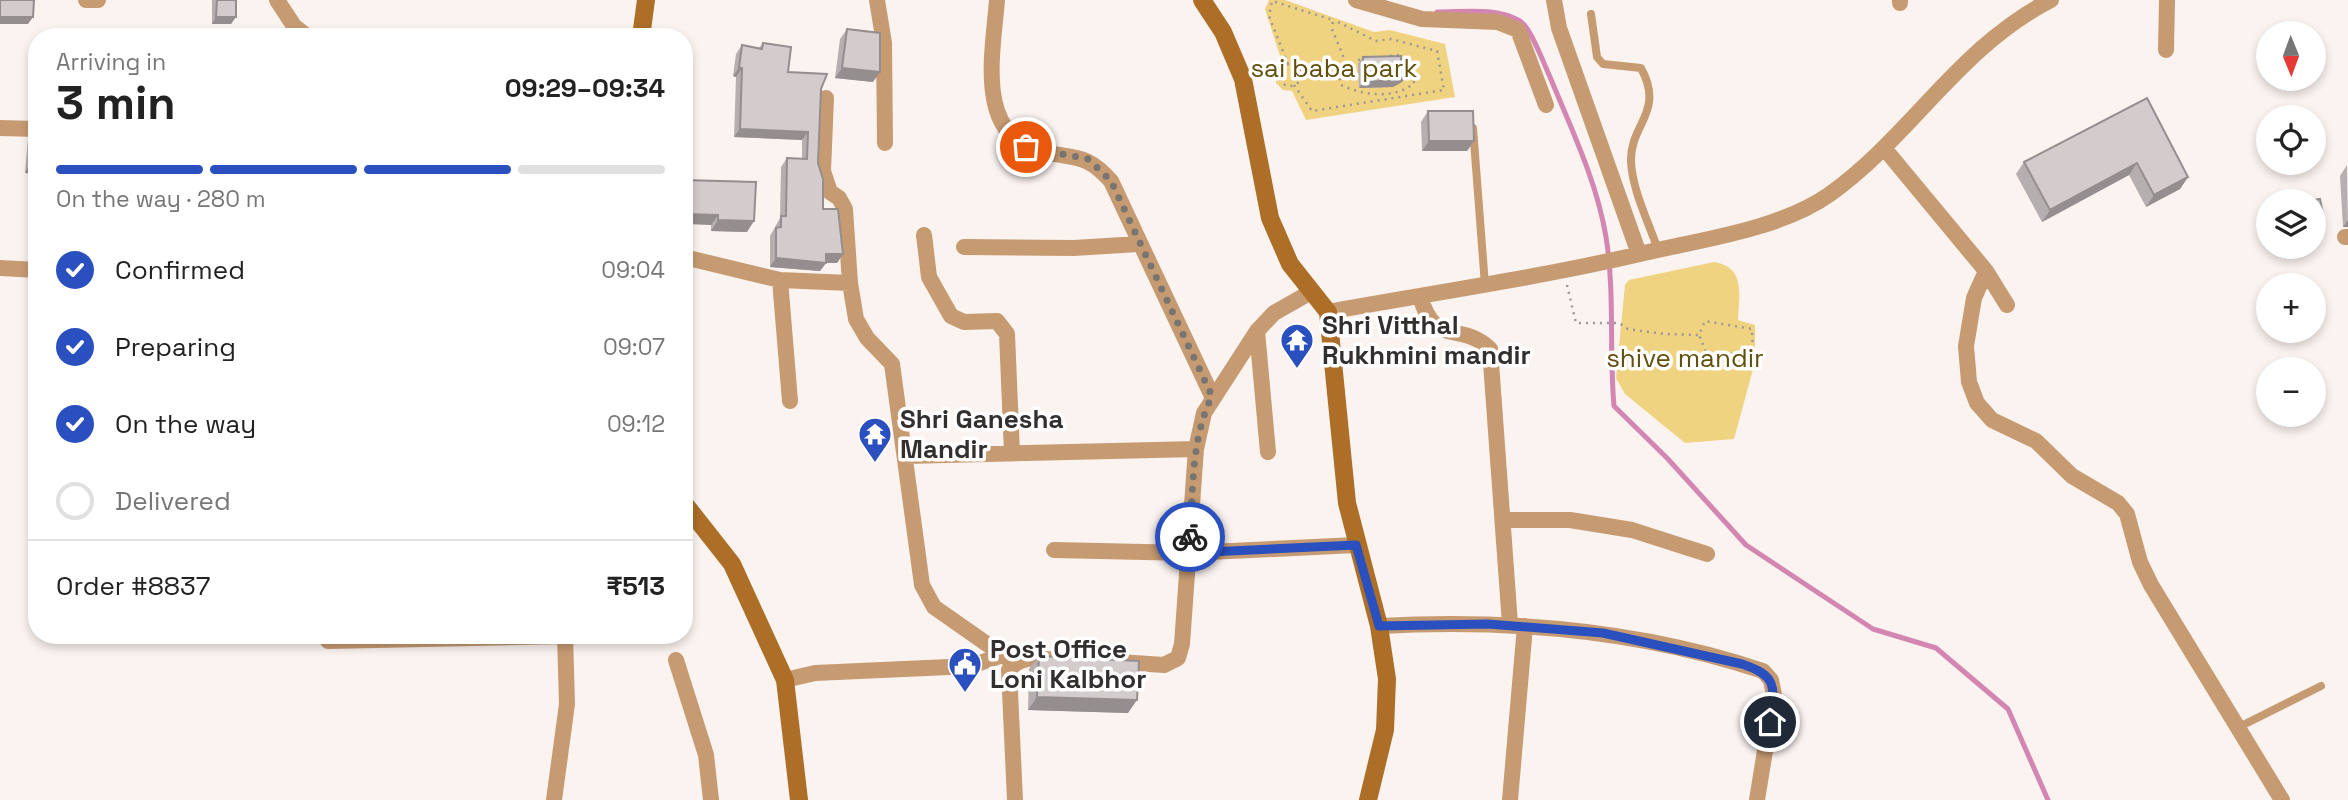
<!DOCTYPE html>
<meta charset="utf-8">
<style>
body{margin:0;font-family:"Space Grotesk",sans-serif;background:#f2f2f2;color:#222;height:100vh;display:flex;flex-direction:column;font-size:26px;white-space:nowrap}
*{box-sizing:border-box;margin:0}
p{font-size:23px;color:#767676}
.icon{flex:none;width:38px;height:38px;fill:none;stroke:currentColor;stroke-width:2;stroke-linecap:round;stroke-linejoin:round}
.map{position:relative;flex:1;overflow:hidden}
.side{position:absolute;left:28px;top:28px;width:665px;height:616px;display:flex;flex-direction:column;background:#fff;border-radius:28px;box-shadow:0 4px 10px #0003}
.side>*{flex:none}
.needle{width:46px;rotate:179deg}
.tools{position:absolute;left:2256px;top:21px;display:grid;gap:14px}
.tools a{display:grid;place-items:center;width:70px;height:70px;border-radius:50%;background:#fff;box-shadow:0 4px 10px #0003;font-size:35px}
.pin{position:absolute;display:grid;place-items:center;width:60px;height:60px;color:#fff;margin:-30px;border:4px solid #fff;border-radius:50%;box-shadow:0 2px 7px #0007}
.courier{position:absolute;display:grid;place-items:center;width:70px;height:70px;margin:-35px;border:5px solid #2a50bf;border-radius:50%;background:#fff;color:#222;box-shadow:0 2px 9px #0007}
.overview em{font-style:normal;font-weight:700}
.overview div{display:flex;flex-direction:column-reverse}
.overview{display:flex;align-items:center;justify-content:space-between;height:119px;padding:0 28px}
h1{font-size:46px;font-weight:700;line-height:52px}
.bar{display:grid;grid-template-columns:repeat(4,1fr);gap:10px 7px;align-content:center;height:84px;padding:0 28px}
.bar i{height:9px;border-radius:5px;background:#e0e0e0}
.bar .active{background:#2a50bf}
.bar p{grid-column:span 4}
.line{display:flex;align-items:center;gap:18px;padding:0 28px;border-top:2px solid #e0e0e0}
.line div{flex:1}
ol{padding:0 28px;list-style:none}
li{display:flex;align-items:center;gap:21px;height:77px}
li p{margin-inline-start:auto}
li .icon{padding:7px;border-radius:50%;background:#2a50bf;color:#fff;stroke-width:4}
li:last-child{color:#767676}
li i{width:38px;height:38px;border:4px solid #e0e0e0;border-radius:50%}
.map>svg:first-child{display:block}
.green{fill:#f0d381}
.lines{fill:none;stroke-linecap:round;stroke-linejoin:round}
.stream{stroke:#d386b2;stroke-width:5}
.path{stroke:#9d9795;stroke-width:2.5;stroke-dasharray:2 5;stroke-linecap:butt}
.lane{stroke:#c79b72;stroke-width:8}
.street{stroke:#c79b72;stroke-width:16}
.secondary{stroke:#ad6e28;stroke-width:18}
.wall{fill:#b6afaf}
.shaded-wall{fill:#948e8f}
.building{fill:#d4cbcc;stroke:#948e8f;stroke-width:2}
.done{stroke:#787472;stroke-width:7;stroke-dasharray:0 12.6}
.route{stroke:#2a50bf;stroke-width:9}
.labels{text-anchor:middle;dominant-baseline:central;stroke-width:7;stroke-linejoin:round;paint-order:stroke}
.park-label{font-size:26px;fill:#634f0c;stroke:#fff}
.poi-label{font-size:26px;font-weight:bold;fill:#322f2e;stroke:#fff;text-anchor:start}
</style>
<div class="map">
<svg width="2348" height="800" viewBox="0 0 2348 800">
<rect width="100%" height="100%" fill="#fbf3f0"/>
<path class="green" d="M1269,0H1285L1374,32L1390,30L1445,44L1455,97L1306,120L1292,91L1283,90L1276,83V72L1282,62L1265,9Z
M1714,262C1746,267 1739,295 1738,320L1755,325V362L1734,439L1685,443L1625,394L1616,378L1625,285L1629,280Z"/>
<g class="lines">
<path class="stream" d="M1437,12C1465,12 1495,7 1520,21C1531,28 1544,64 1550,77C1571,128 1597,182 1606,237C1615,293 1609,350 1614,406L1667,458L1746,545L1873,629L1936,648L2008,709L2048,800"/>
<path class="path" d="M1346,63L1351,65L1364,57
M1288,64L1269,16L1272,1L1333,20L1332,29L1346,63L1338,69L1341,85C1362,95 1395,100 1414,83L1413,66L1400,55L1388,56
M1279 75a11 11 0 1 1 22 0a11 11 0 1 1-22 0Z
M1301,76L1336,74
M1258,78L1279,76
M1294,85L1312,111L1444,90L1437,51L1391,39L1376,41L1334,20
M1567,285L1576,323H1619L1628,329L1664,334L1699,335L1705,321L1752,329L1753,355L1706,352L1699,335"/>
<path class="lane" d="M1591,14L1597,57L1603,64L1641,68C1665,112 1630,124 1631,161C1632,190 1649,223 1658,250
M1473,128L1485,285
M2239,727L2321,686"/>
<path class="street" d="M86,0H98
M277,0L294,26L308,37
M877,0L884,43L885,143
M997,0C993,53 974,138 1044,152C1077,159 1087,154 1111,181L1212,396
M1356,0L1422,19L1498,22L1518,30L1546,105
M1554,0L1559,28L1639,254
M1900,3V0
M2166,50L2167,0
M826,98L823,171L830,192L839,198L845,209L850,283L856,319L867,338L892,364L922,585L934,607L1014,663
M0,128L37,129
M1884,148L1986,271L2007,305
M924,235L929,277L951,316L964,322L997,321L1007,334L1012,453
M2345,237H2348
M964,247L1074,248L1138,244
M684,257L780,280L850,283
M0,268L37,270
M1986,271L1974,298L1966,346L1969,382L1977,403L1992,420L2036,441L2072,476L2118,503L2127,514L2140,562L2151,585L2282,800
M780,280L790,401
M1420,296C1435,349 1460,320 1490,349L1510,624
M1328,312C1432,293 1537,278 1640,254C1698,240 1780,230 1830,194C1912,135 1959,47 2051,0
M1257,331L1268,452
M905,456L1196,449
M1503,520H1570L1632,530L1707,554
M1054,550L1189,553L1356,545
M1379,626C1508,619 1640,630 1763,671L1771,680L1774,695L1757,800
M328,641L565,636
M676,660L706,755L711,800
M1119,662L1164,665L1178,658L1182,644L1196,449L1204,413L1257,331L1274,313L1311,292
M785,680L815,673L971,666L1003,655
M554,800L567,704L565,635
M1015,800L1009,670C1021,654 1040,659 1058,660
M1510,800L1525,626"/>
<path class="secondary" d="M1202,0L1223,32L1243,79L1270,218L1290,264L1328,312L1347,503L1379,626L1387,679L1385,730L1368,800
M641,37L646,0
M684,503L732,564L785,680L799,800"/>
</g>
<path class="wall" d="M212,0H236L231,24H212Z
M847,29L873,82L835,78L840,39Z
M763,43L788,72L821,89L818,163L823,209L843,254L837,263H826L820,271L770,267V236L780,218L781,167L787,158H802V140L734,137L736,77L733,76L736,54L742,45L759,48Z
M1363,57L1401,60L1407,75L1402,82L1393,87L1359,88L1358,64Z
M2147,98L2188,177L2180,189L2146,207L2129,175L2042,222L2016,174L2024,162Z
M1428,111L1474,141L1467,151H1422L1421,122Z
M33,132L37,174L25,173L28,139Z
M2347,165L2348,227H2343L2340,176Z
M684,180L747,232L711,231V225Z
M1039,656L1128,713L1028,710L1029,669Z"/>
<path class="shaded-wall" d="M0,17H33L28,24H0Z
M216,17H236L231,24H212Z
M739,68H742L736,77L733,76Z
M842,68L880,72L873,82L835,78Z
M1407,75L1402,82L1393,87L1359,88L1364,82Z
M740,129L808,132L802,140L734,137Z
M1429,141H1474L1467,151H1422Z
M2137,163L2129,175L2042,222L2050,210Z
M29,166H37V174L25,173Z
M2188,177L2180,189L2146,207L2154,195Z
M684,214L718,215L711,225L684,224Z
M2324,219L2319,226L2314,227V221Z
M718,220L754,221L747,232L711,231Z
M2348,220V227H2343Z
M826,254H843L837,263H826L820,271L770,267L776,258Z
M1037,697L1137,700L1128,713L1028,710Z"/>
<path class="building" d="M0,0H34L33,17H0Z
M217,0H236V17H216Z
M847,29L880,33V72L842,68Z
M763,43L791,47L788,72L827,74L821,89L818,163L823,179V209H838L843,254H826V263L776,258V228L781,227V216H786L787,158L807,159L808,132L740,129L742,68H739L742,45L762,49Z
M1401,56V60L1407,63V75L1398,80L1364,82L1363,57Z
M2147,98L2188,177L2154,195L2137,163L2050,210L2024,162Z
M1428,111H1473L1474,141H1429Z
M33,132L37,133V166H29Z
M684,180L756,182L754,221L718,220V215L684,214Z
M2320,199L2324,219L2314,221V201H2308Z
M1039,656L1139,661L1137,700L1037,697Z"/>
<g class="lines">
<path class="done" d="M1026,147L1088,159L1111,181L1212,396C1191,439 1193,490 1190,537"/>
<path class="route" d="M1190,537L1189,553L1356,545L1379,626L1488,624L1603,633L1742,664C1778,676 1775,687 1770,722"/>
</g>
<defs>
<symbol id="temple-pin" viewBox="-11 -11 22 30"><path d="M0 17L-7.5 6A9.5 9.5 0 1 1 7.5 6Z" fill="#2a50bf" stroke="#fff"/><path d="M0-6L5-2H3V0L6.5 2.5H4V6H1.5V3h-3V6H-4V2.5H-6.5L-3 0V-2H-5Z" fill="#fff"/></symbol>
<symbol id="civic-pin" viewBox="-11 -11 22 30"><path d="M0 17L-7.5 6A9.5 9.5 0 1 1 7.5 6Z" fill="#2a50bf" stroke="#fff"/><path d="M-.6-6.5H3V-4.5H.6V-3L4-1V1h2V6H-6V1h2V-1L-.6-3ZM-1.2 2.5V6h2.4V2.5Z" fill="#fff"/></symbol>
</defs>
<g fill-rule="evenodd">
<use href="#temple-pin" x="1278" y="321" width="38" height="52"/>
<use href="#temple-pin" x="856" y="415" width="38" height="52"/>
<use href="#civic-pin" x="946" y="645" width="38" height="52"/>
</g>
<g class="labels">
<g class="park-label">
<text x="1334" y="68">sai baba park</text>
<text x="1685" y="358">shive mandir</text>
</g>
<g class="poi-label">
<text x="1322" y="325">Shri Vitthal<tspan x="1322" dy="30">Rukhmini mandir</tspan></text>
<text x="900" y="419">Shri Ganesha<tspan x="900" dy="30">Mandir</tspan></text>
<text x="990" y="649">Post Office<tspan x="990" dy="30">Loni Kalbhor</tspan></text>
</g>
</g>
</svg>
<div class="tools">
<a><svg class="needle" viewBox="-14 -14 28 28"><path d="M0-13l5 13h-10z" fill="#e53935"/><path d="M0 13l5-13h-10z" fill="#767676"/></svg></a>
<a><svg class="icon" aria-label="locate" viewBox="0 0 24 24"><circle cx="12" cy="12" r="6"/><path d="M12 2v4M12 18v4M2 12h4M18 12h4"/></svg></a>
<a><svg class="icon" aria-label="layers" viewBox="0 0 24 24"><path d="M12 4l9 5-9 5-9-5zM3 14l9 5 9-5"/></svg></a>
<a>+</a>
<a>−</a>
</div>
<div class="pin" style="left:1026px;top:147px;background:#ea580c"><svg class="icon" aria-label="bag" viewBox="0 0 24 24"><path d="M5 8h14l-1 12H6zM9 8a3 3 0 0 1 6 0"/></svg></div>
<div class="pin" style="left:1770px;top:722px;background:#1f2937"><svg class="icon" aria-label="home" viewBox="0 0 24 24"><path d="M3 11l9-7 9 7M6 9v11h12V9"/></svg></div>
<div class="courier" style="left:1190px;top:537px"><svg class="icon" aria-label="bike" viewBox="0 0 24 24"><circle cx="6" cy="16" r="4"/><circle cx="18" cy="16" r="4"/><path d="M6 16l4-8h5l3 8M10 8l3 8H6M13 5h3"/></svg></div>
<section class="side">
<div class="overview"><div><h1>3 min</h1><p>Arriving in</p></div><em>09:29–09:34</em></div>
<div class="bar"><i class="active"></i><i class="active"></i><i class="active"></i><i></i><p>On the way · 280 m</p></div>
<ol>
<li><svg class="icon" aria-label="check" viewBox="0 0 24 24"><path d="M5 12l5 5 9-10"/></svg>Confirmed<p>09:04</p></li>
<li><svg class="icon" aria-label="check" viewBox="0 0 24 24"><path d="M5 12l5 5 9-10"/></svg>Preparing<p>09:07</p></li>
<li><svg class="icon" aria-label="check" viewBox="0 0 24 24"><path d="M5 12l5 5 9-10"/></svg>On the way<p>09:12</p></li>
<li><i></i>Delivered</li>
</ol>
<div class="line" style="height:91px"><div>Order #8837</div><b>₹513</b></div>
</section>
</div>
